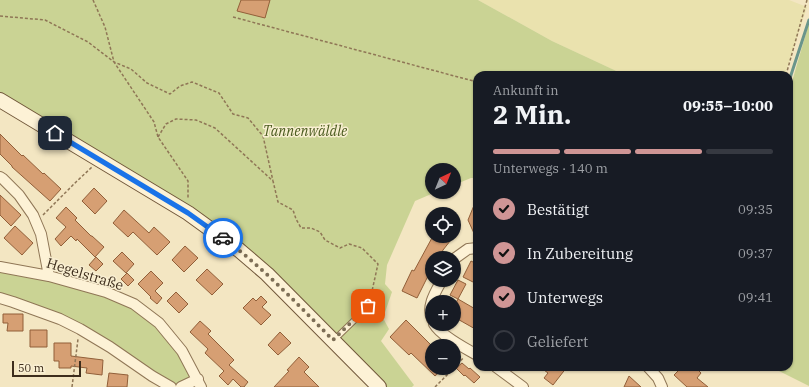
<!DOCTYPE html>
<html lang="de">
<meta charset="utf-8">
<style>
body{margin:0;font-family:"IBM Plex Serif",serif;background:#242831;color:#f1f3f6;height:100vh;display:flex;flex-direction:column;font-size:15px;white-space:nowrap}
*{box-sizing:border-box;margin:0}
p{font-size:13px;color:#9ea1a6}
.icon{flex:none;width:22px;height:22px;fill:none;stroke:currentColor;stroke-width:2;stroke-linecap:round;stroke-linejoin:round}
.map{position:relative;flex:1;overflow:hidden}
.drawer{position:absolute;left:473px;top:71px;width:320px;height:300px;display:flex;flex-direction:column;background:#171b24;border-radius:12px;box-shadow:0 1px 3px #0004}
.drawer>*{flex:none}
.needle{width:26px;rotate:43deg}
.tools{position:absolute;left:425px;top:163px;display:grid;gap:8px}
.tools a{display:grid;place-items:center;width:36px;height:36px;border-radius:50%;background:#171b24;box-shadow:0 1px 3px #0004;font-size:20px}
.scale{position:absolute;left:12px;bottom:10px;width:69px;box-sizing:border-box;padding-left:4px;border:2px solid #3d2d1c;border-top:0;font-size:11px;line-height:14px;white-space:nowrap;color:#3d2d1c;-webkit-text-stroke:3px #f9efd2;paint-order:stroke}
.pin{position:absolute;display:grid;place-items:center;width:34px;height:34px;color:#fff;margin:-17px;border-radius:8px;box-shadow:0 2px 6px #0006}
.courier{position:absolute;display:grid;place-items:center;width:40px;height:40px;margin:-20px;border:3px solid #1a73e8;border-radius:50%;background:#fff;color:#222;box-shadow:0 1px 5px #0007}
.summary em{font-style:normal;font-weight:700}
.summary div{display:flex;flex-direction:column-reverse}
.summary{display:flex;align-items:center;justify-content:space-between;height:68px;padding:0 20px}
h1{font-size:26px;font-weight:700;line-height:30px}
.bar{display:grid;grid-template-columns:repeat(4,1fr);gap:6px 4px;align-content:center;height:48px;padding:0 20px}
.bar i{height:5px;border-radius:3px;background:#363941}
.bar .active{background:#cf9595}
.bar p{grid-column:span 4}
ol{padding:0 20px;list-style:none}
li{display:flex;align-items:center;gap:12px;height:44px}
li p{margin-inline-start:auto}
li .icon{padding:4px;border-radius:50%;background:#cf9595;color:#111;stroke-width:4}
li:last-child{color:#9ea1a6}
li i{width:22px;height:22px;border:2px solid #363941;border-radius:50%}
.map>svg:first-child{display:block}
.farmland{fill:#eae2ae}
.green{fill:#cad394}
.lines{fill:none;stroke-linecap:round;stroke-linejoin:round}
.stream{stroke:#6a958b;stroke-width:3}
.building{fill:#d69f73;stroke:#915f39}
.lane-casing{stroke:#8f7656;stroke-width:7}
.street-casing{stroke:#8f7656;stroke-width:12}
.secondary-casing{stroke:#71573a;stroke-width:16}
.path{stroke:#8f7656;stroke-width:1.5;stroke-dasharray:3 2;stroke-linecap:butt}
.lane{stroke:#fdf2d6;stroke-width:5}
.street{stroke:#fdf2d6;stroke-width:10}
.secondary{stroke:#fdf2d6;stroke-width:14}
.done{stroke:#7d6e56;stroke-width:4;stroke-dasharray:0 7.2}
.route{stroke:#1a73e8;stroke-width:5}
.labels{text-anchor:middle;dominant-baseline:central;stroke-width:3;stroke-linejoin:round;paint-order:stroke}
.park-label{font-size:14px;font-style:italic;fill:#4c5c20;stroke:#f9efd2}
.street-label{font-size:14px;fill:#3d2d1c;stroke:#f9efd2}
</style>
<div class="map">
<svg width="809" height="387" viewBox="0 0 809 387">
<rect width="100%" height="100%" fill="#f3e6c2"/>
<path class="farmland" d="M478,0H789L807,7L785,75H625L552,41Z"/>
<path class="green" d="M0,0H478L552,41L625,75H477V178H471L454,185V170H432V192H436L415,201L387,265L385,284L392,292L383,318L389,329L381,341L414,385L412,387H387L334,333L201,217L71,134L0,92Z
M809,23V386L771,367H789V92Z
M0,267L106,292L159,323L198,379L181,387H171L80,329L0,298Z"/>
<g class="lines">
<path class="stream" d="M789,81L809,20"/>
</g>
<path class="building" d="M241,0H270L265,18L237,11Z
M0,134L22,156L23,155L43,174L44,173L61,189L50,201L12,167V166L0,154Z
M94,188L107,201L95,214L82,201Z
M0,195L21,215L11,226L0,215Z
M477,198V240L468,220Z
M66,207L77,218L75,220L91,236H92L104,247L95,257L77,239L76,241L71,236L61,246L55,239L66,227L56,218Z
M124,210L149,233L154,227L170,242L157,255L133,232L128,237L113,223Z
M15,226L33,243L22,255L4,238Z
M433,236H454L443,250L439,258H432V268L417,298L402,291L412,270L414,271Z
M185,246L198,258L184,272L172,260Z
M122,252L134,264L126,273L113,261Z
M96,257L103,264L96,271L89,265Z
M471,261L477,264V284L463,277Z
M207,269L223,284L212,295L196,280Z
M151,271L163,283L155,291L162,298L157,304L150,298L151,297L138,284Z
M127,273L134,280L128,286L121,279Z
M458,280L466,284L458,299L450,295Z
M176,292L188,304L179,313L167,301Z
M261,296L267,302L262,307L271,315L261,325L243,308L253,298L256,301Z
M458,299L477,310V330L454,317V307Z
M374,300L382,306L376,315L370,311L373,307L372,303Z
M3,314H23V331H7L8,323H3Z
M406,320L432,346V368H444L435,376L411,353L409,355L390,337Z
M200,321L211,331L208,334L234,360L229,365L248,382L244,387H241L233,379L228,385L219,376L224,371L205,353L208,349L190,332Z
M30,330H47V347H30Z
M280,332L291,343L278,355L268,345Z
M54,343H71V356L103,360L102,375L86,373L87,368L71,366V368H59V361H54Z
M299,357L309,367L304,372L319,387H274L289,371L287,370Z
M462,363L469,369L470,368L480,377L474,383L465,375L464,376L456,368Z
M540,367H567L553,385L544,378L548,373Z
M682,367H695L701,373L697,378L708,387H687L674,375Z
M109,373L128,375L127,387H107Z
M629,376L641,387H624Z"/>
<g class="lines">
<defs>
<path id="lane" d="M334,340L369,306"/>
<path id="street" d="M0,177L3,179L19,195L33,215L41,234L49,276
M454,259L468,249L477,248
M0,267L49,276L106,292L134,304L159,323L182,351L201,387
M0,298L13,302L60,319L80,329L110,347L152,376L171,387
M432,319C426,306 436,291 442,280
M434,324C441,336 465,348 477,355
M496,367L523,387
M648,367L658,378L662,387
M181,387L198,379"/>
<path id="secondary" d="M0,100L188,213L239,250L267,274L379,387"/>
</defs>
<use href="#lane" class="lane-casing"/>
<use href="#street" class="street-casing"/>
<use href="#secondary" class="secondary-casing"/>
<path class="path" d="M93,0L105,27L114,62L154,122L158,137L188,181V199
M0,16L45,20L88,42L114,62L131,69L147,83L170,94L180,86L192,82L219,93L233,114L248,118L263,136L273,181
M233,17L477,82
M786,75L807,0
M158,137L166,124L176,119L196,120L215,128L273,181L278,202L293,210L296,219L301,228H311L320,232L325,240L340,248L349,244L362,248L378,264L370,300
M43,215L76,182L92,167
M454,368L464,357
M72,387L78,339
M435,387L454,368"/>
<use href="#lane" class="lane"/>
<use href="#street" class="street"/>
<use href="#secondary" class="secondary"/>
</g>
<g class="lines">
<path class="done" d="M223,238C264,268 298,305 333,340L368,306"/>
<path class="route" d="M55,133L188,213L223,238"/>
</g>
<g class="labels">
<g class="park-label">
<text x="305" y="131">Tannenwäldle</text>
</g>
<g class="street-label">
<text transform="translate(85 274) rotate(17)">Hegelstraße</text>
</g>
</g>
</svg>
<div class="tools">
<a><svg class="needle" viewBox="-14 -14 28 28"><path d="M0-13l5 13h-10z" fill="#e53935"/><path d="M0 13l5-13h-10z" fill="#9ea1a6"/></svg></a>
<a><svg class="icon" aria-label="locate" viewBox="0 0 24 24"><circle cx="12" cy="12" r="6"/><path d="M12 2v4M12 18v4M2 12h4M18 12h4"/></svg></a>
<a><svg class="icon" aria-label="layers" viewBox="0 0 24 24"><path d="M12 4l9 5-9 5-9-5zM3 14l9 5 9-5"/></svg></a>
<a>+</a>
<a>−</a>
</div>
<div class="scale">50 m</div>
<div class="pin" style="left:368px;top:306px;background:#ea580c"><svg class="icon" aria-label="bag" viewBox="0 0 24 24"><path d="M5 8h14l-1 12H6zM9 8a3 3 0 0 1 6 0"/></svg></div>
<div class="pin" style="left:55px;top:133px;background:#1f2937"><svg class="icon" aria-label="home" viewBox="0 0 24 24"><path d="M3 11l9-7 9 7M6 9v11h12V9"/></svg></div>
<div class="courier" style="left:223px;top:238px"><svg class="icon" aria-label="car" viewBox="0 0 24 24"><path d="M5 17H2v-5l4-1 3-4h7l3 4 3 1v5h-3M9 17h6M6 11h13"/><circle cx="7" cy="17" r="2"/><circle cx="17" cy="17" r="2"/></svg></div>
<section class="drawer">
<div class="summary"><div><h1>2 Min.</h1><p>Ankunft in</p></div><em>09:55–10:00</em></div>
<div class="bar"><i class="active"></i><i class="active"></i><i class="active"></i><i></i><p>Unterwegs · 140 m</p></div>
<ol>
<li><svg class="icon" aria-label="check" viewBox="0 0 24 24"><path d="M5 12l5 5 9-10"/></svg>Bestätigt<p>09:35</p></li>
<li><svg class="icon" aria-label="check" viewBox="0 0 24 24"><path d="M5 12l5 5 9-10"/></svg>In Zubereitung<p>09:37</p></li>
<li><svg class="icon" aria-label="check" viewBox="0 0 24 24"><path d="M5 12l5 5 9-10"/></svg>Unterwegs<p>09:41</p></li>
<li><i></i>Geliefert</li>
</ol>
</section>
</div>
